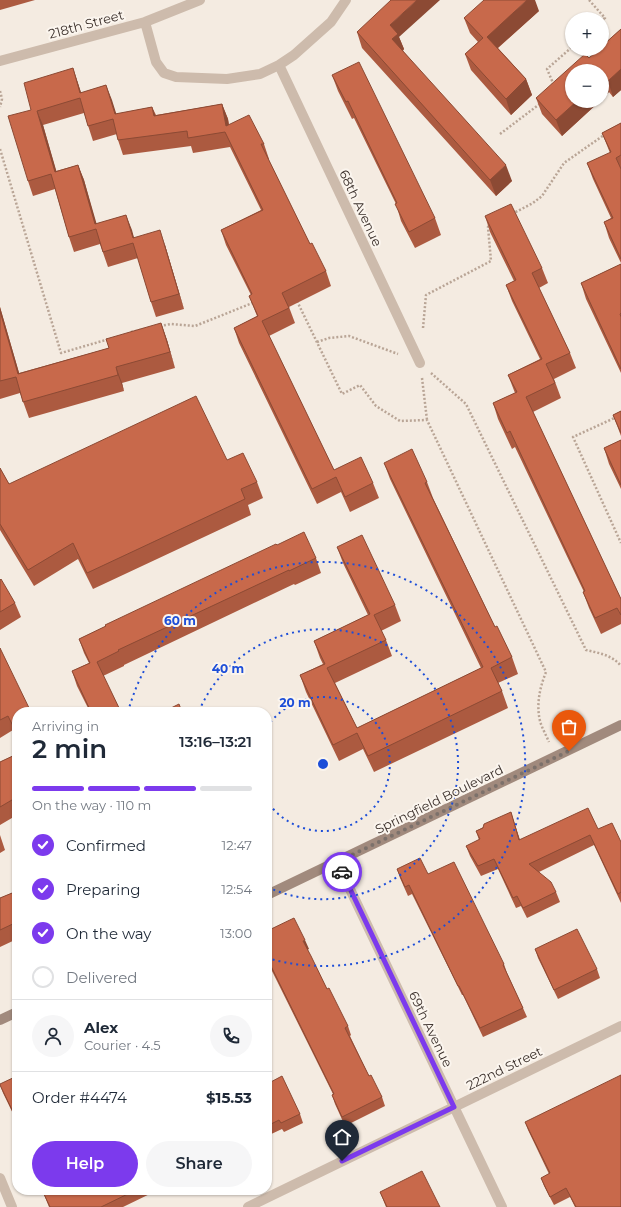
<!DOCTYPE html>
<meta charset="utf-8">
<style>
body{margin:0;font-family:Montserrat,sans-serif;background:#f6f6f7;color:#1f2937;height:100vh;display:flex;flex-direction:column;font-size:15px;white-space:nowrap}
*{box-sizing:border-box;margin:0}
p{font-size:13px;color:#747a83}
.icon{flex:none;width:22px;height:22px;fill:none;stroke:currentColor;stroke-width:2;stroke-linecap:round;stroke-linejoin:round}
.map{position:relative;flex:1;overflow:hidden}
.sheet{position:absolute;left:12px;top:707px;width:260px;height:488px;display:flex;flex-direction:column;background:#fff;border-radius:16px;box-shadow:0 1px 3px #0004}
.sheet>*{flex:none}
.fabs{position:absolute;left:565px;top:12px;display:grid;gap:8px}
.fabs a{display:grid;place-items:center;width:44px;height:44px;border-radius:50%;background:#fff;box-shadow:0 1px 3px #0004;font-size:20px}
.pin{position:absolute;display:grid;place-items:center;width:34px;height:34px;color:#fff;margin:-41px -17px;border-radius:50% 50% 50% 0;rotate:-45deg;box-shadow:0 0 4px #0007}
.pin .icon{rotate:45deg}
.courier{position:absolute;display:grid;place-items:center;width:40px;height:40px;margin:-20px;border:3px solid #7c3aed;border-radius:50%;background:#fff;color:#222;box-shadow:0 1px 5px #0007}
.summary em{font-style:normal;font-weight:600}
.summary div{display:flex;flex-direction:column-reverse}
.summary{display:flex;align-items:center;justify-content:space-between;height:68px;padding:0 20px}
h1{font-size:26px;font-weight:600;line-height:30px}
.bar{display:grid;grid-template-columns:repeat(4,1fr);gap:6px 4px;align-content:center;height:48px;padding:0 20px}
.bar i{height:5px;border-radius:3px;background:#e0e1e3}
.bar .on{background:#7c3aed}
.bar p{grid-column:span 4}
.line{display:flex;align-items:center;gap:10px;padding:0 20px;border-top:1px solid #e0e1e3}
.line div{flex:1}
.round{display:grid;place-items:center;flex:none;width:42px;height:42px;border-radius:21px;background:#f6f6f7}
ol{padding:0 20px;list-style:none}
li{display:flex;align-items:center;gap:12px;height:44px}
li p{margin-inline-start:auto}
li .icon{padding:4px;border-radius:50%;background:#7c3aed;color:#fff;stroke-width:4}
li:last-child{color:#747a83}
li i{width:22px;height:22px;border:2px solid #e0e1e3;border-radius:50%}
.action{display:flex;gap:8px;margin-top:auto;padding:8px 20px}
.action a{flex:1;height:46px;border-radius:24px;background:#7c3aed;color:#fff;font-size:16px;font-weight:600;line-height:46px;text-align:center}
.action a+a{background:#f6f6f7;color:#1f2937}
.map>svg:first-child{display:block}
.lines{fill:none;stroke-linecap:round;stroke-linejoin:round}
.path{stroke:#b9a596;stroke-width:2.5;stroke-dasharray:2 2;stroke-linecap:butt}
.minor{stroke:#cdbbac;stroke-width:10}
.secondary{stroke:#a18a7d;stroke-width:10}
.wall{fill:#ac5a40}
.shaded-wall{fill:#8c4a34}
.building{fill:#c8694b;stroke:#8c4a34}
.done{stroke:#7c716b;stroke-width:4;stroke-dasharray:0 7.2}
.route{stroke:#7c3aed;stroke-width:5}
.ring{fill:none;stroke:#1d4ed8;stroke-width:2;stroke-dasharray:2 4}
.labels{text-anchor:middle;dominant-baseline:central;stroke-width:4;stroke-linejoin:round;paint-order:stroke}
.street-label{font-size:13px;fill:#3b302b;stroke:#fbf5ee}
.centre{fill:#1d4ed8;stroke:#fbf5ee;stroke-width:2}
.ring-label{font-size:12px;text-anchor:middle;font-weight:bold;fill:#1d4ed8;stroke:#fbf5ee;stroke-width:4;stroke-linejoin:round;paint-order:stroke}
</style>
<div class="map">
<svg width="621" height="1207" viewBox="0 0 621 1207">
<rect width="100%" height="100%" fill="#f4ebe1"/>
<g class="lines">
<path class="path" d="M589,0L605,18L602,20
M553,85V83L547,69L572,47
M0,91L2,99L0,107
M500,134L541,103
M0,149L61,353L109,339
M512,214L533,203L542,196L564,163L604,135
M297,301L342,394L360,385L376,406L400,421L427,420L546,672C540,687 536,704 540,721C542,728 546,735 549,742
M160,326L171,324L195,326L255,302
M423,328L426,295L491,261L488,227L490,225
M131,332L144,329
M317,342L329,338L349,336L398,354
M431,373L466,404L586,650C599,653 612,655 621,666
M422,378L427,420
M621,415L573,437L621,543"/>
<path class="minor" d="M145,22L156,62L164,73L176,77L227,79L260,74L279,65L294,55L331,22L346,0
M0,61L145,22L200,0
M279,65L420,363
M337,862L502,1207
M0,1178L12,1207
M248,1207L621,1026"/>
<path class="secondary" d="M267,895L621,725
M0,1020L17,1012"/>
</g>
<path class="wall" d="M0,0H35L0,10Z
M539,11L498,48L526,79L532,95L511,115L471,70L465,54L478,42L470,33L464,18Z
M621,29V90L613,97L609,92L572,101H600L562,136L542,114L536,98L589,58Z
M357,32L399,37L404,49L403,51L512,181L496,196L362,48Z
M73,68L81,93L106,85L116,114L152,107L156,115L222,104L228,119L229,125L264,144L269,159H268L310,244L326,271L331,286L289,307L295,323L269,336L334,470L373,483L379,498L350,512L341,492L317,504L239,343L234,328L257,316L249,296L251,295L226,245L221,230L261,210L230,147L193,153L191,146L123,155L118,140L117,134L93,141L84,113L43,125L56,171L78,165L84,180L96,224L126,215L134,238L165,245L184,309L156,317L151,302L138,258L108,267L100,244L74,252L69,237L55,189L33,196L28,181L31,110Z
M332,75L435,218L441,235L415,248L401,221L396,204L354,118L352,119L338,91Z
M621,123V263L609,238L604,222L611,218L593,179L587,163L610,153L602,133Z
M485,216L542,268L548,283L539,288L570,353L576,368L554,379L561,398L533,412L621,599V624L601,634L589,608L583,592H584L515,447L512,449L498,419L493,403L515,393L508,375L540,359L512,301L506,285L514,281L490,232Z
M621,264V373L586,299L581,283Z
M0,307L19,373L109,348L161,323L167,340L175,368L122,383L124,391L29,418L20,393L0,399Z
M621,411V436L613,415Z
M621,440V489L609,464L604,448Z
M227,460L257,482L263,498L248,505L251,515L93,589L78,559L34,586L0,530V468L9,484Z
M384,463L427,482L433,498L495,627L512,657L518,674L498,683L502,691L508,708L374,772L363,749L339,761L306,692L300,675L323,664L320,658L314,641L368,615L343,563L337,547L395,605L401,621L381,631L386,640L392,656L335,683L357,728L481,668L390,479Z
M277,545L316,558L321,573L295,585L294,584L124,665V666L103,676L121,712H90L77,686L72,671L89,663L84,653L79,639Z
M0,580L15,603L21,617L0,630Z
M0,648L17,712V738L13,730L0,738Z
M17,754V815L0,825V762Z
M511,812L520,840L598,829L621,842V903L594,845L539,872L556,892L560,902L527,918L521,906L516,908L498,869L481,876L470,856L466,846L479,840L476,831Z
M0,835L5,850L0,853Z
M397,869L428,874L504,964L507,973L523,1008L527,1017L483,1037L463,995H462L412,894L408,896L400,878Z
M17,891V939L0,947V898Z
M267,931L309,949H307L327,989L348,1026L351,1035L350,1036L369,1076L382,1097L385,1106L345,1126L335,1104L332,1095L333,1094L270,967L268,968L267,966Z
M535,949L597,969L600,978L558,999L538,958Z
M17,1076V1122L3,1093L0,1085Z
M267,1084L300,1114L303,1123L284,1132L282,1129L267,1136Z
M525,1122L621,1207H575L570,1197L554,1205L544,1186L541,1178L549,1174L528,1130Z
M48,1190H158L123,1207H49L43,1192Z
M380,1192L440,1207H386Z"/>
<path class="shaded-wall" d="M417,0H440L399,37L404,49L398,55L392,39L390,25Z
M527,0H535L539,11L493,52L487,37Z
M73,68L78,83L86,108L80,93Z
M621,69V90L613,97L608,81Z
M604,77L609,92L602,99V78Z
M526,79L532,95L511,115L506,99Z
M106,85L112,100L121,129L115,114Z
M577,101H600L562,136L556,120Z
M222,104L228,119L231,141L226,126Z
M152,107L158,122L154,116Z
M37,111L43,125L61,187L55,172Z
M78,165L84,180L101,239L95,224Z
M506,165L512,181L496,196L490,180Z
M126,215L132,230L138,253L133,238Z
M160,230L165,245L184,309L179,294Z
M0,307L24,390L18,374L0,311Z
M161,323L167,340L175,368L170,352Z
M116,367L122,383L124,391L118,375Z
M511,812L514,822L523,850L519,840Z
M305,940L309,949L307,950L303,941Z"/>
<path class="building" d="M391,0H417L390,25L398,34L392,39L506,165L490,180L357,32Z
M484,0H527L487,37L526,79L506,99L465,54L483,38L464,18Z
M621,29V69L608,81L604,77L602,78V71H572V101H577L556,120L536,98L585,54L589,58L599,49H602V46Z
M359,62L435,218L409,232L395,204L397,203L348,101L346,102L332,75Z
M73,68L80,93L106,85L115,114L152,107L154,116L222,104L226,126L249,115L264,144H261L310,244L312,243L326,271L282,293L289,308L262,321L334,470L361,457L373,483L345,497L336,477L312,489L234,328L258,316L249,296L252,294L221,230L263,210L225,132L188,138L187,131L118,140L113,119L88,126L80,98L37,111L55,172L78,165L95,224L126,215L133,238L160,230L179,294L151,302L133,243L103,252L96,229L69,237L51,174L28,181L8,116L31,110L24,83Z
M621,123V155L616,158L621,169V259L604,222L613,218L587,163L611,152L602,133Z
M511,204L542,268L532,273L570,353L546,364L555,383L526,397L621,599V615L617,608L595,618L583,592L585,591L510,431L507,433L493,403L517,392L508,375L542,359L506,285L516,280L485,216Z
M621,264V313L620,314L621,317V369L581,283Z
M0,311L18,374L109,348L106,339L161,323L170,352L116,367L118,375L23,402L16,377L0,381Z
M196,396L227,460L243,453L257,482L241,489L245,499L87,573L73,543L28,570L0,524V468L9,484Z
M621,411V433L613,415Z
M621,440V485L604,448Z
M412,449L427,482L425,483L495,627L497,626L512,657L491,668L502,691L368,756L357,733L333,745L300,675L325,664L314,641L370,614L337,547L362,535L395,605L374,615L386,640L327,668L357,728L483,667L384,463Z
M304,532L316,558L289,571V570L118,650L119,651L97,662L121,712H91L72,671L90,663L79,639L106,626L105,625L276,544L277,545Z
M1,579L15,603L0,612V580Z
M0,648L31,712H17V734L8,716L0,720Z
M179,704L182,712H163Z
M17,754V797L0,807V762Z
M588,808L598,829L612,823L621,842V892L618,894L590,835L529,864L551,882L556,892L523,908L517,896L513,898L494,859L478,866L466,846L480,839L476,831L483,828L484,824L511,812L519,840Z
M420,858L428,874L454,862L504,964L503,965L523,1008L480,1028L459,986H458L409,885L405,887L397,869Z
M17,891V922L0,930V898Z
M294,918L305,940L303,941L311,956L327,989L329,988L348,1026L345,1028L369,1076L371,1075L382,1097L342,1117L332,1095L334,1094L267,958V931Z
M577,929L597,969L554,990L535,949Z
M621,1075V1207H576L566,1188L550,1197L541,1178L550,1173L525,1122Z
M17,1076V1120L0,1085V1084Z
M282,1076L300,1114L281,1123L279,1120L267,1126V1084Z
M422,1171L440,1207H387L380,1192Z
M48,1190H136L101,1207H50L43,1192Z"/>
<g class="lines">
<path class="done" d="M342,872L337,862L569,751"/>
<path class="route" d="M342,872L454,1107L342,1161"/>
</g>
<g class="ring">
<path d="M267 727A67 67 0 1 1 267 801"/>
<path d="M199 711A135 135 0 1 1 267 887"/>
<path d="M128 712A202 202 0 1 1 267 958"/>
</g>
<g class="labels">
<g class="street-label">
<text transform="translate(86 24) rotate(-15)">218th Street</text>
<text transform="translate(361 208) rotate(65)">68th Avenue</text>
<text transform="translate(439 799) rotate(-26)">Springfield Boulevard</text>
<text transform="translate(431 1029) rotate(64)">69th Avenue</text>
<text transform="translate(504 1068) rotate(-26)">222nd Street</text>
</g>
</g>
<circle cx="323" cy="764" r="6" class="centre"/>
<g class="ring-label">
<text x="180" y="625">60 m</text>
<text x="228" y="673">40 m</text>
<text x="295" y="707">20 m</text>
</g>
</svg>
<div class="fabs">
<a>+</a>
<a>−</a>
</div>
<div class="pin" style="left:569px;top:751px;background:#ea580c"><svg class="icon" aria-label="bag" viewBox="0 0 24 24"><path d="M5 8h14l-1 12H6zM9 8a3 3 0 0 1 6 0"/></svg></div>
<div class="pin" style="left:342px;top:1161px;background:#1f2937"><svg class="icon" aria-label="home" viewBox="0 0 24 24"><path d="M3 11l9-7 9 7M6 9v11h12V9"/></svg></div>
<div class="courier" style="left:342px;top:872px"><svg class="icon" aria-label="car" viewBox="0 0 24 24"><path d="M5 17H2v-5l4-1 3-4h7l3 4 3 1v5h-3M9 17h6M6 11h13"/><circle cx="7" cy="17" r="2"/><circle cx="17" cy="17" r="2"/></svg></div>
<section class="sheet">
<div class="summary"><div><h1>2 min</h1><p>Arriving in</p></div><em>13:16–13:21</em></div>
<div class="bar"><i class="on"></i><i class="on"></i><i class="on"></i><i></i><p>On the way · 110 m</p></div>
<ol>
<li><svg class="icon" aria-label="check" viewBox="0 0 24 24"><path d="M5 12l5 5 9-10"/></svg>Confirmed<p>12:47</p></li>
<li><svg class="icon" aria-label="check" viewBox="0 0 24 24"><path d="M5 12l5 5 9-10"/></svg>Preparing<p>12:54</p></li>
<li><svg class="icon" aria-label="check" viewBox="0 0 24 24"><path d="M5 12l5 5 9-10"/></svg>On the way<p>13:00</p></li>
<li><i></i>Delivered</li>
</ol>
<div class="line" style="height:72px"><a class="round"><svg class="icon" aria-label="person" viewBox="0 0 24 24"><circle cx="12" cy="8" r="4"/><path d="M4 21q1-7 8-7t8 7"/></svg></a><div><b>Alex</b><p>Courier · 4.5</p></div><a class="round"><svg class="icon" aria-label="phone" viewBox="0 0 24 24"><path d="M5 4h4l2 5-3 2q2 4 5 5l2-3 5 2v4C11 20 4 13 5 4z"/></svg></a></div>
<div class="line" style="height:52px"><div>Order #4474</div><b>$15.53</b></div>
<div class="action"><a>Help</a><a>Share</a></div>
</section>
</div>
